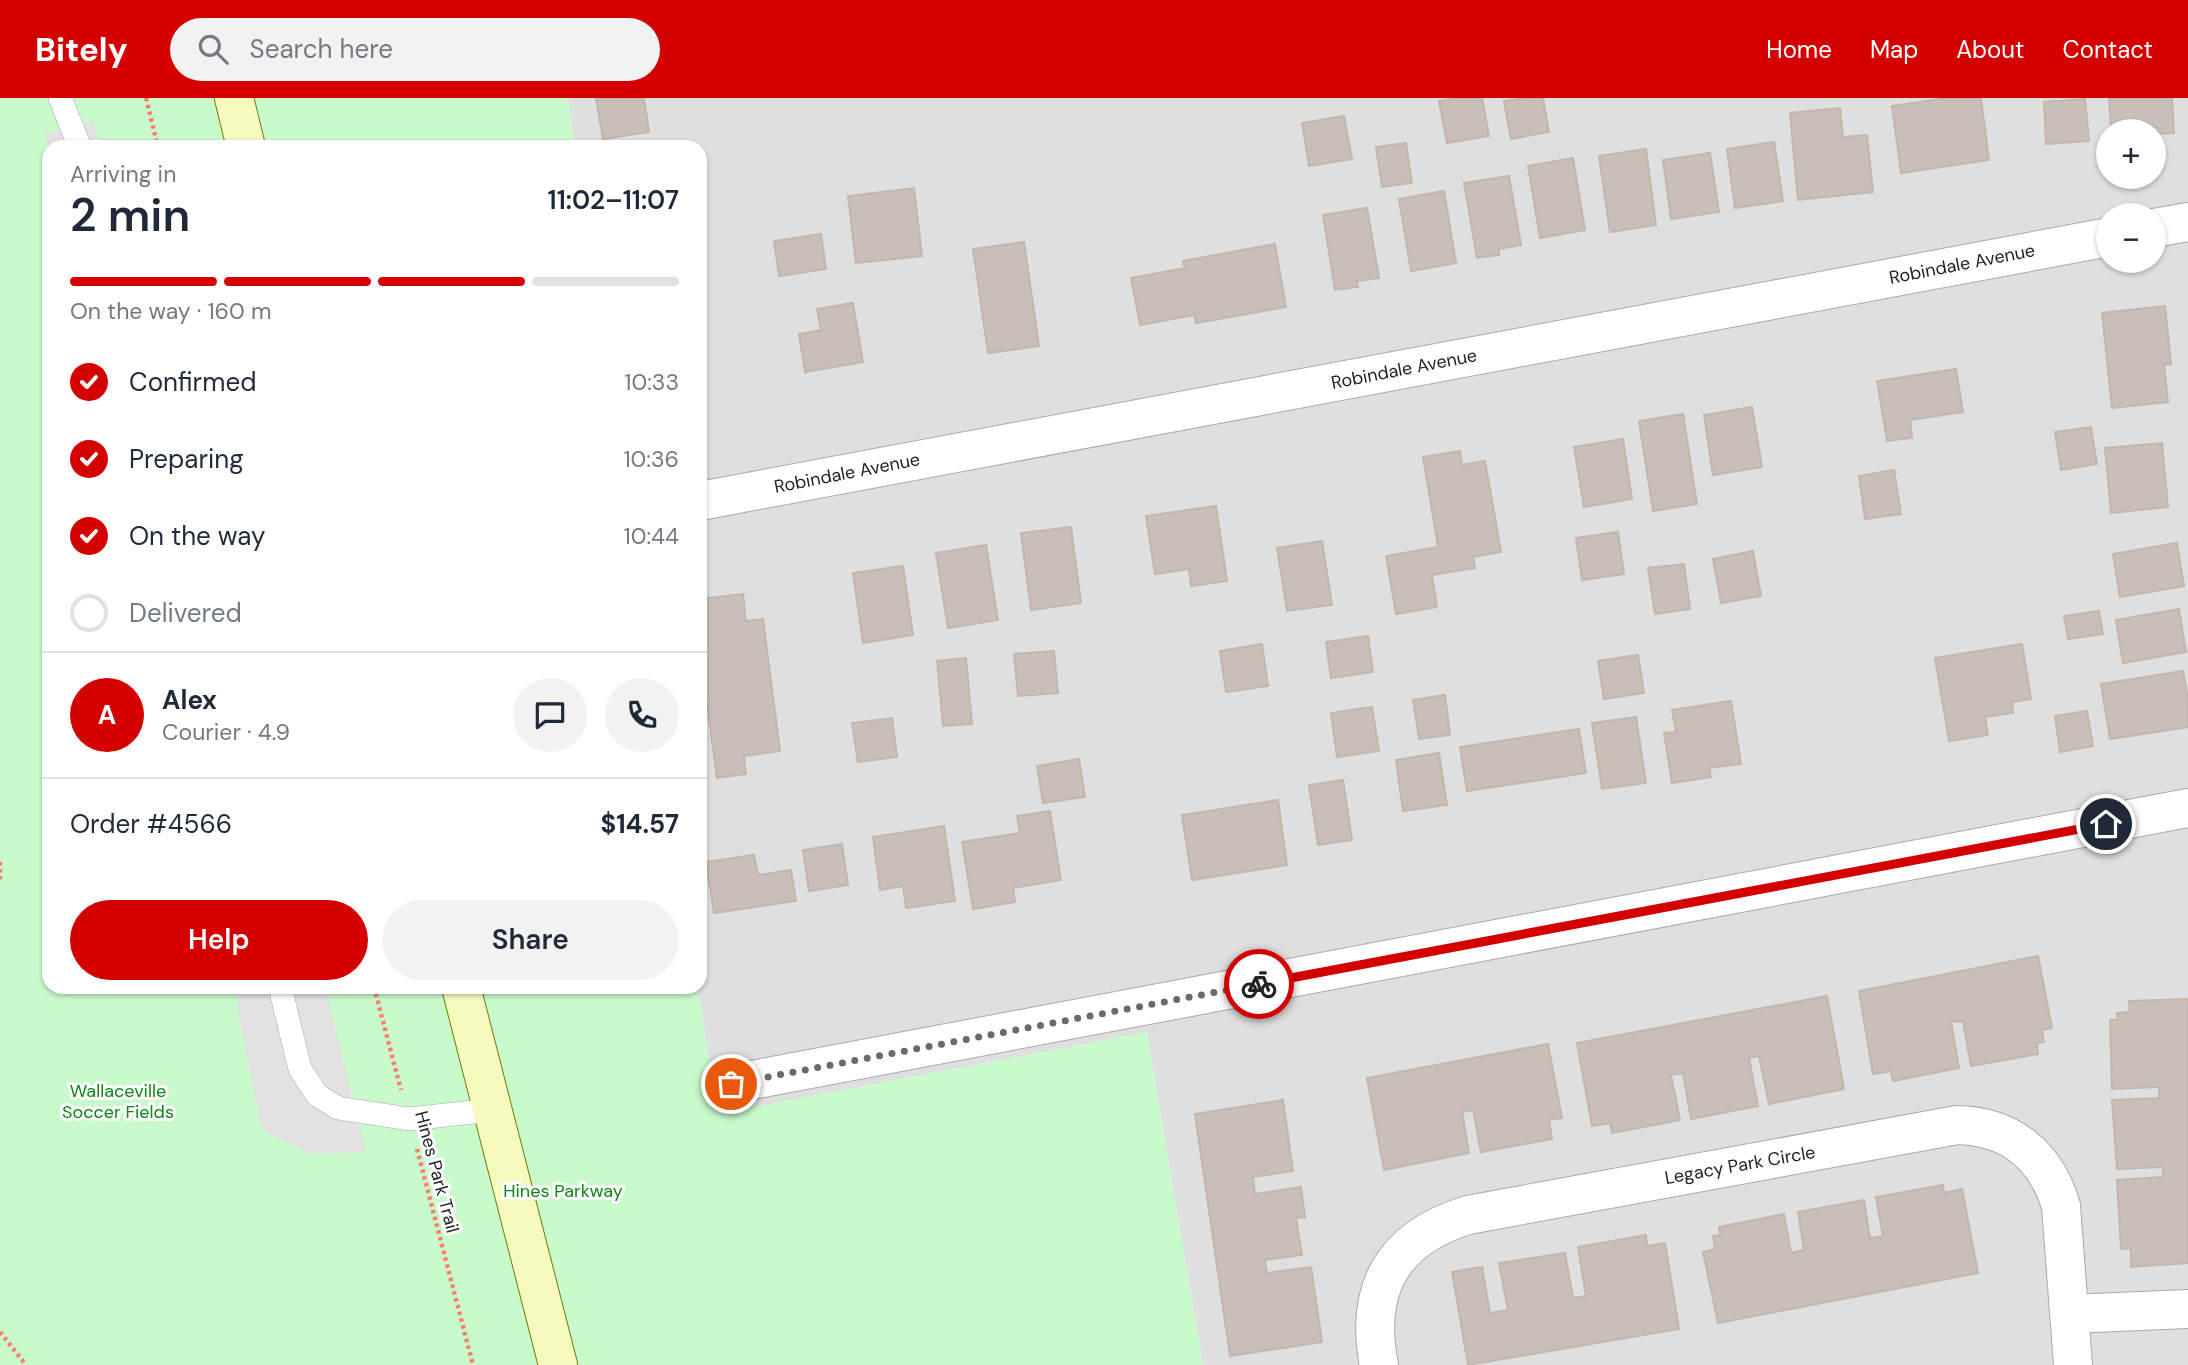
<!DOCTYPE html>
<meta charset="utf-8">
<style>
body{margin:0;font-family:"DM Sans",sans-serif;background:#f2f2f3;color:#1f2937;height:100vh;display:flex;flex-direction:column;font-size:26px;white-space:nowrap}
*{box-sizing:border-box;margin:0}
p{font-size:23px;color:#747a83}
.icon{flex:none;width:38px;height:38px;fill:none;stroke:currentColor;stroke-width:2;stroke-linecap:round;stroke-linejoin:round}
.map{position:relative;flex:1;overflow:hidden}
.drawer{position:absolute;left:42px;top:42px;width:665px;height:854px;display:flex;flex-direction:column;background:#fff;border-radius:21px;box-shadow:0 2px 5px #0004}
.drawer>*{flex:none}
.controls{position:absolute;left:2096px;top:21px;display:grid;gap:14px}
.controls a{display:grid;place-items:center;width:70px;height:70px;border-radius:50%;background:#fff;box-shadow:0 2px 5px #0004;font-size:35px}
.pin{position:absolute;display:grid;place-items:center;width:60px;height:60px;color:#fff;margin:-30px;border:4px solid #fff;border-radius:50%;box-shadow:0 2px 7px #0007}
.courier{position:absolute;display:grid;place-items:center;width:70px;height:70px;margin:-35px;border:5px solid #d40000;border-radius:50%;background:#fff;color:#222;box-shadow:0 2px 9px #0007}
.overview em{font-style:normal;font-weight:600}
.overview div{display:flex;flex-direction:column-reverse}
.overview{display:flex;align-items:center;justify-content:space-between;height:119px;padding:0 28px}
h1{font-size:46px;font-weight:600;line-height:52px}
.bar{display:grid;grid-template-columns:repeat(4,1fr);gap:10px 7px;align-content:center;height:84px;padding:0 28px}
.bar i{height:9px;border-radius:5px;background:#e0e1e3}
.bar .selected{background:#d40000}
.bar p{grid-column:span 4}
.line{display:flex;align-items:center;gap:18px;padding:0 28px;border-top:2px solid #e0e1e3}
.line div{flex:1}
.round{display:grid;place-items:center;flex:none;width:74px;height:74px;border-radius:37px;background:#f2f2f3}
ol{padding:0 28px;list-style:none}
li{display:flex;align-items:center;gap:21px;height:77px}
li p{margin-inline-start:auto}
li .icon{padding:7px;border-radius:50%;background:#d40000;color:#fff;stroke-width:4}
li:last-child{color:#747a83}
li i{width:38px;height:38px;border:4px solid #e0e1e3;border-radius:50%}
.button{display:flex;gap:14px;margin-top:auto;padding:14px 28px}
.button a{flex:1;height:80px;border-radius:42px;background:#d40000;color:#fff;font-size:28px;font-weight:600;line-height:80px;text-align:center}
.button a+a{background:#f2f2f3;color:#1f2937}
header{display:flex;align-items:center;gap:42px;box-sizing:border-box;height:98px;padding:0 35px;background:#d40000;color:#fff}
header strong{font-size:33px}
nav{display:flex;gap:38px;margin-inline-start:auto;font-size:24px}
.search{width:490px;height:63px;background:#f2f2f3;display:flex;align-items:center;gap:18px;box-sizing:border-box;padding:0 24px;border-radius:38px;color:#747a83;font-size:26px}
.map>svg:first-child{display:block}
.residential{fill:#e0dfdf;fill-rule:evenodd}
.park{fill:#c8facc}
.parking{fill:#e2e2e2}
.building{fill:#c7bfb8;stroke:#c4b6ab;stroke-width:2}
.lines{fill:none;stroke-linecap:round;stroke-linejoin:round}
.lane-casing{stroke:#a9a9a9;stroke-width:24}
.street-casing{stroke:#a9a9a9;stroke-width:40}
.secondary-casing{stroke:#707d05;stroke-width:40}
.path{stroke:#fa8072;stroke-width:4.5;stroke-dasharray:3.5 3.5;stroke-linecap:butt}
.lane{stroke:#fff;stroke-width:23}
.street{stroke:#fff;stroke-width:38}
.secondary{stroke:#f7fabf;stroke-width:38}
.done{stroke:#6b6a68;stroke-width:7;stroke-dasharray:0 12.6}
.route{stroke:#d40000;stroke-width:9}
.labels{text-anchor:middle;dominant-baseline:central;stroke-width:6;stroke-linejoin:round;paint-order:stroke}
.street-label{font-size:18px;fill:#222;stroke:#fff}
.park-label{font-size:18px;fill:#0c8416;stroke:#fff}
</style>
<header>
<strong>Bitely</strong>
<div class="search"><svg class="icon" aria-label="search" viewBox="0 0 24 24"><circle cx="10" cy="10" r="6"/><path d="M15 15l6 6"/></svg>Search here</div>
<nav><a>Home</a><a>Map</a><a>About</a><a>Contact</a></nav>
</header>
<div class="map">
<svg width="2188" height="1267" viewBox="0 0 2188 1267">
<rect width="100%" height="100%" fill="#f2efe9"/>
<path class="residential" d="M568,0H2188V1267H1203L1147,935L717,1016L698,889H700V49H575ZM2109,33H2154V79H2109ZM2109,117H2154V163H2109Z"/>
<path class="park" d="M0,0H568L575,49H49V889H698L717,1016L1147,934L1203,1267H0Z"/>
<path class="parking" d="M92,22L101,49H49L45,36Z
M238,889H325L366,1054L311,1056L262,1032L238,915Z"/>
<path class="building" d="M596,0H644L649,34L603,41Z
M1458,0H1482L1489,38L1447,45L1439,3Z
M1525,0H1543L1549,34L1511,41L1504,3Z
M1947,0H1981L1989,62L1901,75L1892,8Z
M2109,0H2172L2174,35L2154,36V33H2111Z
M2085,1L2089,43L2046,46L2044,4Z
M1840,10L1843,39L1867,37L1873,94L1798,102L1790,15Z
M1344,18L1352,61L1309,68L1302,25Z
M1774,44L1783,103L1735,110L1727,51Z
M1406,45L1412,85L1382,89L1376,49Z
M1646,51L1656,127L1610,134L1599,58Z
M1710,55L1719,114L1671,121L1663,62Z
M1573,60L1585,132L1540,140L1528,68Z
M1509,78L1521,147L1499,151V157L1477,160L1464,85Z
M914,90L922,158L856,165L848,98Z
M1444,93L1456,165L1411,173L1399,101Z
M1367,110L1379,180L1357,183L1358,189L1335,192L1323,117Z
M821,136L826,171L779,178L774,143Z
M1024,144L1039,248L988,255L973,151Z
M1275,146L1286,209L1196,225L1194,217L1140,227L1131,180L1185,170L1183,163Z
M853,205L863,264L805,274L799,236L821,232L817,211Z
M2165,208L2171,266L2164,267L2168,304L2112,310L2102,215Z
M1956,271L1963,314L1910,322L1912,340L1887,343L1877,283Z
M1752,309L1762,369L1713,377L1704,317Z
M1683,316L1697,406L1653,413L1639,323Z
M2091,329L2097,366L2061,372L2055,334Z
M1623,341L1632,401L1584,409L1574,349Z
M2162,345L2168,409L2111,415L2105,350Z
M1460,353L1462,367L1485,363L1501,454L1473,459L1475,470L1432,477L1437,509L1396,516L1386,458L1438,449L1423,359Z
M1894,372L1901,416L1865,421L1859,378Z
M1216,408L1227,483L1191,488L1189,471L1155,476L1146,418Z
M1071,429L1081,505L1031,512L1021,435Z
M1618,434L1624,476L1582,482L1576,440Z
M1322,443L1332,507L1287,513L1277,450Z
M2177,445L2184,488L2120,499L2113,456Z
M986,447L998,522L948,530L936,455Z
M1753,453L1761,498L1721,505L1713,461Z
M1684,466L1690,511L1655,516L1648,470Z
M903,468L913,537L863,545L853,475Z
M743,496L746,523L763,521L780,653L744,658L746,676L717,680L706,599L700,600V501Z
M2179,511L2186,554L2123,565L2116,522Z
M2099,513L2103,536L2068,541L2064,518Z
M1368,538L1373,574L1331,580L1326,544Z
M1262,546L1268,588L1226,594L1220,553Z
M2022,546L2031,601L2012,604L2013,615L1985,619L1988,637L1949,643L1935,560Z
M1054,553L1058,595L1018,598L1014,556Z
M1638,557L1644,595L1604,601L1598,563Z
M966,560L972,626L943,628L937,563Z
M2183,573L2188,602V629L2110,641L2101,586Z
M1445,597L1450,637L1419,641L1413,602Z
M1731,603L1741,666L1709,670L1711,679L1672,685L1664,635L1676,634L1672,612Z
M1372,609L1379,653L1337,659L1331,615Z
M2087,613L2093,648L2060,654L2055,618Z
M1636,619L1646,685L1602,691L1592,625Z
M892,620L897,659L858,664L852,625Z
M1579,631L1586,675L1467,693L1460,649Z
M1439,655L1447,707L1403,713L1396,662Z
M1079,661L1085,699L1043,705L1037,668Z
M1343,682L1352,742L1318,747L1309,687Z
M1278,702L1287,767L1192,782L1182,717Z
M1050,713L1061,782L1013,790L1015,804L973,811L962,744L1020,735L1017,718Z
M944,728L955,803L906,810L903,788L880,792L873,739Z
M842,746L848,787L809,793L803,752Z
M754,757L758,777L791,772L796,803L714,815L706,764Z
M2038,858L2052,930L2042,932L2044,944L2037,945L2038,956L1971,968L1963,923L1951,924L1959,970L1893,983L1891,973L1873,976L1859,893Z
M1827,898L1844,991L1769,1006L1759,958L1749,960L1758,1008L1691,1021L1683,975L1671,977L1680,1022L1612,1035L1610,1025L1592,1028L1577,945Z
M2188,901V1165L2131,1169V1150L2121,1151L2117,1082L2163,1079V1069L2117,1071L2112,1002L2159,1000V989L2112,991L2110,922H2118L2117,915L2130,914L2129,903Z
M1548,946L1562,1020L1549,1022L1552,1041L1481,1054L1473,1012L1462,1014L1469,1055L1384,1072L1367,980Z
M1283,1002L1293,1073L1253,1079L1255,1096L1301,1089L1305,1119L1296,1120L1302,1157L1265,1162L1267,1175L1311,1169L1322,1244L1230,1258L1195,1016Z
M1943,1087L1944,1095L1962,1091L1978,1175L1718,1225L1703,1154L1715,1151L1713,1138L1720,1137L1719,1129L1784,1116L1791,1155L1804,1152L1798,1114L1864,1102L1870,1140L1883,1138L1876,1099Z
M1646,1137L1647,1148L1665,1145L1679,1231L1468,1267L1452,1174L1482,1169L1490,1215L1508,1212L1499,1165L1565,1155L1573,1200L1586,1198L1578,1149Z"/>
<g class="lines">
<defs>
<path id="lane" d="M60,0L80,49
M280,889L300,971L317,997L338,1010L409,1021L492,1012"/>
<path id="street" d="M2154,130L2188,124
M700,403L2109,139
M731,986L2188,710
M2070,1216L2188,1211
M1379,1267C1364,1190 1393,1140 1468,1117L1957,1027C2011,1028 2046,1058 2061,1108L2073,1267"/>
<path id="secondary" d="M234,0L246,49
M461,889L558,1267"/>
</defs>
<use href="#lane" class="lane-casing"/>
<use href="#street" class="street-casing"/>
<use href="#secondary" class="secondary-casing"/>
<path class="path" d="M146,0L158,49
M0,764V782
M374,889L401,992
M417,1051L473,1267
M0,1234L26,1267"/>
<use href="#lane" class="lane"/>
<use href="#street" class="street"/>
<use href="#secondary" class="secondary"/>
</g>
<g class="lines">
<path class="done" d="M731,986L1259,886"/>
<path class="route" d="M1259,886L2106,726"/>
</g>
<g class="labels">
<g class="street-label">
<text transform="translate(1962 166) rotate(-11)">Robindale Avenue</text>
<text transform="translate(1404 271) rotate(-11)">Robindale Avenue</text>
<text transform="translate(847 375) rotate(-11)">Robindale Avenue</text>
<text transform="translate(1740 1067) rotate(-10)">Legacy Park Circle</text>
<text transform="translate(437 1074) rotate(75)">Hines Park Trail</text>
</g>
<g class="park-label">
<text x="118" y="993">Wallaceville<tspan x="118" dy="21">Soccer Fields</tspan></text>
<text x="563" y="1093">Hines Parkway</text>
</g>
</g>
</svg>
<div class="controls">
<a>+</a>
<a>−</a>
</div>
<div class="pin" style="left:731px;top:986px;background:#ea580c"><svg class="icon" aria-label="bag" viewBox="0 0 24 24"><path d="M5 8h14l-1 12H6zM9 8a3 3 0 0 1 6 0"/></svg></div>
<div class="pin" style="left:2106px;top:726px;background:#1f2937"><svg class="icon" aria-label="home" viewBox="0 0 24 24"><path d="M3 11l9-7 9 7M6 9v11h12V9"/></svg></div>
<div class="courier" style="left:1259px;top:886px"><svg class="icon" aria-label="bike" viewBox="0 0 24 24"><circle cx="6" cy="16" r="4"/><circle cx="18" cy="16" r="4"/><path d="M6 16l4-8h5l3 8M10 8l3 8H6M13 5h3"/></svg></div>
<section class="drawer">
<div class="overview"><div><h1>2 min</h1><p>Arriving in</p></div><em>11:02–11:07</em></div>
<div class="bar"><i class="selected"></i><i class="selected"></i><i class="selected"></i><i></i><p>On the way · 160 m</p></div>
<ol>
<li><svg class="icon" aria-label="check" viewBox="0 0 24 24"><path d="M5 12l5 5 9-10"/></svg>Confirmed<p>10:33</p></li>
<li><svg class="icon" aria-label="check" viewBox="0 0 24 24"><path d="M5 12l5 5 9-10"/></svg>Preparing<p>10:36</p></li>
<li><svg class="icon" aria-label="check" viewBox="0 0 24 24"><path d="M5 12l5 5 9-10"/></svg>On the way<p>10:44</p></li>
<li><i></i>Delivered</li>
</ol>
<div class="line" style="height:126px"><b class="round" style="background:#d40000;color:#fff">A</b><div><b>Alex</b><p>Courier · 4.9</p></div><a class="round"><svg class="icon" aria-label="chat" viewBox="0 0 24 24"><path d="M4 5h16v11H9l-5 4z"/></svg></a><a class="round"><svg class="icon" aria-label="phone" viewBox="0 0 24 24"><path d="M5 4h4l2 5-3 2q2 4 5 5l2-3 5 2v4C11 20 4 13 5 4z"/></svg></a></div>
<div class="line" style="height:91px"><div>Order #4566</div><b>$14.57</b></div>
<div class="button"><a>Help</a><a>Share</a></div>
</section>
</div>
